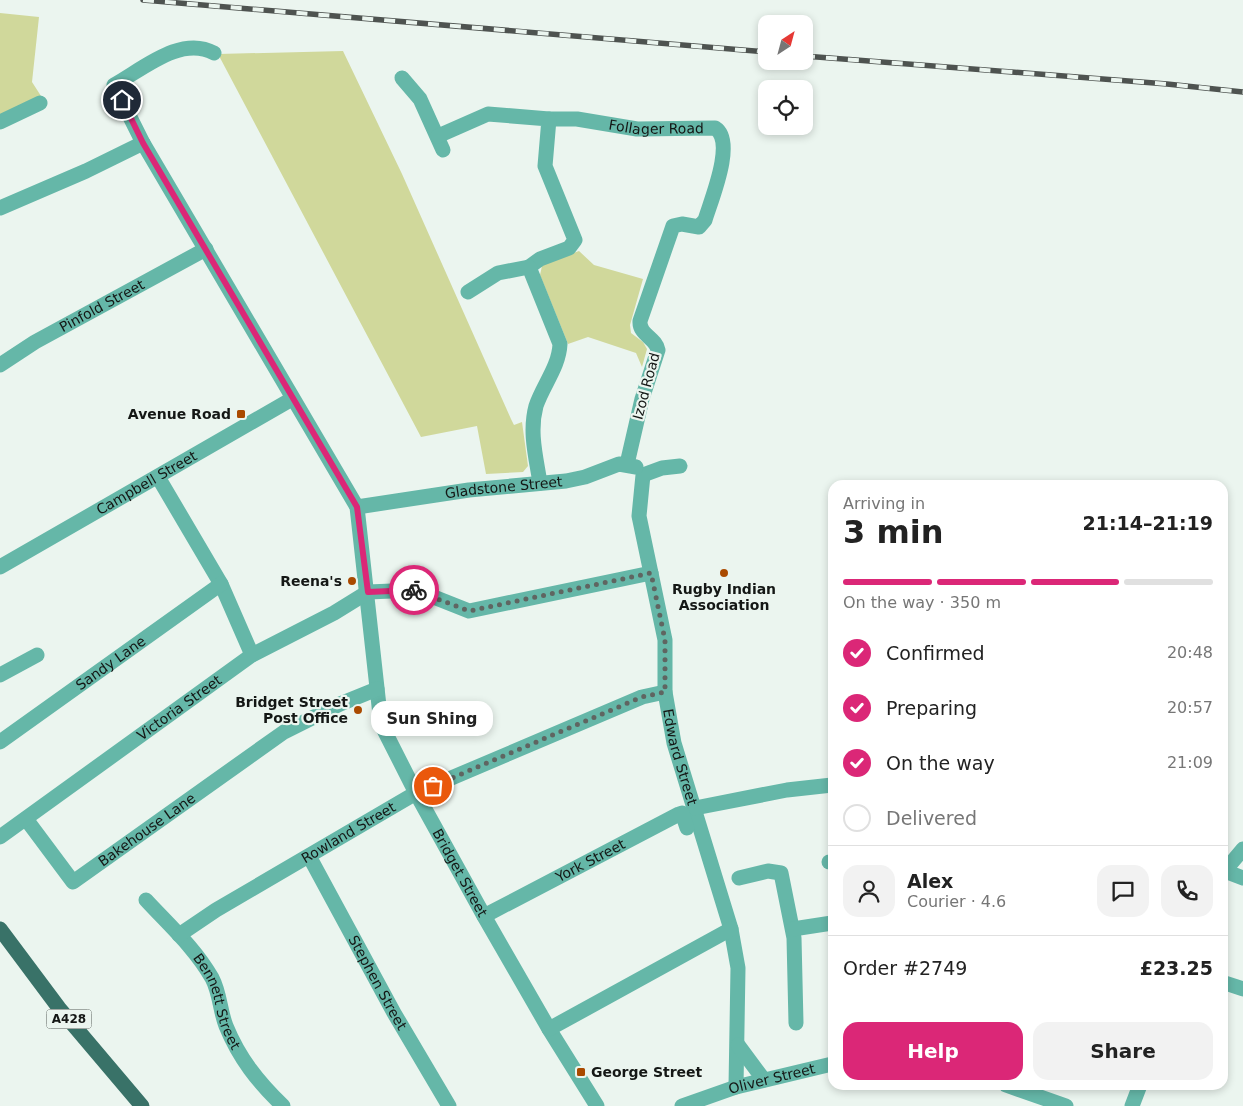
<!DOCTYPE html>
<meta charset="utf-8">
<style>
body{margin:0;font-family:"DejaVu Sans",sans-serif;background:#f2f2f2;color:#222;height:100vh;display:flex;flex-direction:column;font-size:19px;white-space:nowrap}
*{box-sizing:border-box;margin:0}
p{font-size:16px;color:#767676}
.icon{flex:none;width:28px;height:28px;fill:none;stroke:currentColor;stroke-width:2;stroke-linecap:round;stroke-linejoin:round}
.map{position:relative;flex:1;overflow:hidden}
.side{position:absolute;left:828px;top:480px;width:400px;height:610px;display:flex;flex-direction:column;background:#fff;border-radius:15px;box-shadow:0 2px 8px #0003}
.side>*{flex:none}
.needle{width:32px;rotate:36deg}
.controls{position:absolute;left:758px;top:15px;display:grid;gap:10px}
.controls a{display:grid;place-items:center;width:55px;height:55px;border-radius:10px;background:#fff;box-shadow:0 2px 8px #0003;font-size:25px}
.pin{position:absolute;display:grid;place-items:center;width:42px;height:42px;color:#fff;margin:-21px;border:2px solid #fff;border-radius:50%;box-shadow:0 1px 5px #0007}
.courier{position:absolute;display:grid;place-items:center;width:50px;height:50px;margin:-25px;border:4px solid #db2777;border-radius:50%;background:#fff;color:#222;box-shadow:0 1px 6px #0007}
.bubble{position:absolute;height:35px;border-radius:15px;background:#fff;box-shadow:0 2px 8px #0003;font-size:16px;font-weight:600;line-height:35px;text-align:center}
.headline em{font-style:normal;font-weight:600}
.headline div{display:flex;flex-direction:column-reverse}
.headline{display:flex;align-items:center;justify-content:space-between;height:85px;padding:0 15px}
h1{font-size:32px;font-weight:600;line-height:38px}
.bar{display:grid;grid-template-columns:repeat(4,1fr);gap:8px 5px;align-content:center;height:60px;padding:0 15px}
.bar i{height:6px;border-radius:4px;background:#e0e0e0}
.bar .active{background:#db2777}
.bar p{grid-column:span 4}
.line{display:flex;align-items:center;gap:12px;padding:0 15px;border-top:1px solid #e0e0e0}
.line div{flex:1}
.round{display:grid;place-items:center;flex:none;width:52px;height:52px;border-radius:15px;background:#f2f2f2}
ol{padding:0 15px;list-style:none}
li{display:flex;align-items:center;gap:15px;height:55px}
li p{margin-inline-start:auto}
li .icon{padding:5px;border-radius:50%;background:#db2777;color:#fff;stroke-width:4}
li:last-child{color:#767676}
li i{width:28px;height:28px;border:2px solid #e0e0e0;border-radius:50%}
.action{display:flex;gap:10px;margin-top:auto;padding:10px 15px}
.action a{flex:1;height:58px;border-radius:15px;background:#db2777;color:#fff;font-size:20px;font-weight:600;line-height:58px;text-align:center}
.action a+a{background:#f2f2f2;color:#222}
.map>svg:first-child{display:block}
.green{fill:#d0d89b}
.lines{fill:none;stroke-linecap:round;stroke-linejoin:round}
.minor{stroke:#65b7a8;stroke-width:15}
.major{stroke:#397268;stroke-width:15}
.rail-casing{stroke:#4e5350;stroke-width:5.5}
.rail{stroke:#ebf5ef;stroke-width:4;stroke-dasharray:11;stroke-linecap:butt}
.done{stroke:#5f6561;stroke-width:5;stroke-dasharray:0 9}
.route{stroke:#db2777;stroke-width:6}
.poi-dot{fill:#aa4a00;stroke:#ebf5ef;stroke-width:2}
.labels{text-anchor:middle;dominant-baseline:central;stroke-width:4.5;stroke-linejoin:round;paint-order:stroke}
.shield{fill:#ebf5ef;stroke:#545a56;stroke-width:1}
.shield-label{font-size:12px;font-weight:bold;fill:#141715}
.street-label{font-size:14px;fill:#141715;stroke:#ebf5ef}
.poi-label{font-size:14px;font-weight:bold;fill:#141715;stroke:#ebf5ef;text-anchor:end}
</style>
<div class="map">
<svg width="1243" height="1106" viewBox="0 0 1243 1106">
<rect width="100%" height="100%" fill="#ebf5ef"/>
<path class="green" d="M0,13L39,17L32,82L41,96L0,115Z
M343,51L402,174L511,419L514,425L522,422L528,466L523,472L486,474L477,426L421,437L218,54Z
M579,251L594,265L643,279L630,325L631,333L643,342L647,349L642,367L636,353L588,337L568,344L540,275L542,266L546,263Z"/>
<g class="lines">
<g class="minor">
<path id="s1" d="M214,53C181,35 143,69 114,85L143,143L357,507L381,724L416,793L484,916L549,1029L597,1106"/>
<path d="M402,78L420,99L443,150"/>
<path id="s2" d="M549,119H577L637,129L715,128C736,141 711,200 705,220L699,227L682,224L673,226L640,321C639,335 656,338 658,350L642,399L627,464"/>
<path d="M0,122L40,103"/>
<path d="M438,136L488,114L549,119L545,166L575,240L569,248L540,259L529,267"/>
<path d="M0,208L86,171L143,143"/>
<path d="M468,292L498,273L529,267L560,344C559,367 543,385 536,406C529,432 536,457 540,483"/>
<path id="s3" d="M0,365L35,342L206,249"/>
<path id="s4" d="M680,466L662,468L643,475L639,516L665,640V692L674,743L731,929L738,968L736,1087"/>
<path d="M158,477L221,584L252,655"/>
<path id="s5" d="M357,507L469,490L566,481L585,477L619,464L636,467"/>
<path id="s6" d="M0,567L292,399"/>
<path d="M368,592L416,590L469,611L651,573"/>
<path d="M0,675L37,655"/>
<path id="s7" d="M0,742L221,584"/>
<path d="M695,808L787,790L832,785"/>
<path id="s8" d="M26,819L73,882L284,732L340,704L377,689"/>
<path id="s9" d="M0,837L252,655L334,613L368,592"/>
<path id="s10" d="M309,856L394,1013L449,1106"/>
<path d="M829,862H832"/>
<path d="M1222,870L1243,878"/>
<path d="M1222,874L1243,849"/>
<path d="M739,878L768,871L781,873L794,938L796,1023"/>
<path id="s11" d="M146,900C169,925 195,948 212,978C220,993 220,1011 226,1026C239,1058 258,1082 283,1106"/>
<path id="s12" d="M484,916L679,814L682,813L687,828"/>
<path d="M793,929L832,923"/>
<path id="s13" d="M179,935L216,910L416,793L642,697L665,692"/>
<path d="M1222,982L1243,989"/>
<path d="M549,1029L731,929"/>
<path d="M738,1045L764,1080"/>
<path d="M1006,1085L1066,1106"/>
<path id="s14" d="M682,1106L736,1087L832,1064"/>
<path d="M1132,1106L1140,1085"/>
</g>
<path class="major" d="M0,929L59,1008L142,1106"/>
<defs>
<path id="rail" d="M143,0L766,52
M804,56L1167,84L1243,92"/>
</defs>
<use href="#rail" class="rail-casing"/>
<use href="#rail" class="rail"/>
</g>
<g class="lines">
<path class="done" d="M414,590L469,611L651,573L665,640V692L642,697L433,786"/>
<path class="route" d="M122,100L143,143L357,507L368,592L414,590"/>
</g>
<g class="poi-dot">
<rect x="236" y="409" width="10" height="10" rx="2.5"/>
<circle cx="724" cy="573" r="5"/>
<circle cx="352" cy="581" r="5"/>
<circle cx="358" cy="710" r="5"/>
<rect x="576" y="1067" width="10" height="10" rx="2.5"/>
</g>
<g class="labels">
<rect class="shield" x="46.5" y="1009.5" width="45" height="19" rx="4"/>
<g class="shield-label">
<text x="69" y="1019">A428</text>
</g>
<g class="street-label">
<text stroke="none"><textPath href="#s2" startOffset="108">Follager Road</textPath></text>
<text stroke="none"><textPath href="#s3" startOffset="118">Pinfold Street</textPath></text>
<text transform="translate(646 386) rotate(-75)">Izod Road</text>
<text stroke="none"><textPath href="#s6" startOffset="169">Campbell Street</textPath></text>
<text stroke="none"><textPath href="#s5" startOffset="148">Gladstone Street</textPath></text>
<text stroke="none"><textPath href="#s7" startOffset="136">Sandy Lane</textPath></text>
<text stroke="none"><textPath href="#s9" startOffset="221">Victoria Street</textPath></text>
<text stroke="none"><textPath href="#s4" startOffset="325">Edward Street</textPath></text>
<text stroke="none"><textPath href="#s8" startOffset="169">Bakehouse Lane</textPath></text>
<text stroke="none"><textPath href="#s13" startOffset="198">Rowland Street</textPath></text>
<text stroke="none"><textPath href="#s12" startOffset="120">York Street</textPath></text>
<text stroke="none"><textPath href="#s1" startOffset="984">Bridget Street</textPath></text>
<text stroke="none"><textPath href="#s10" startOffset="144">Stephen Street</textPath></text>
<text stroke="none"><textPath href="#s11" startOffset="126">Bennett Street</textPath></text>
<text stroke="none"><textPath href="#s14" startOffset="94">Oliver Street</textPath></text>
</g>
<g class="poi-label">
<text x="231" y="414">Avenue Road</text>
<text x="342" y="581">Reena's</text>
<text x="724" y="589" text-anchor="middle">Rugby Indian<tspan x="724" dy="16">Association</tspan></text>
<text x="348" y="702">Bridget Street<tspan x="348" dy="16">Post Office</tspan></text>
<text x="591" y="1072" text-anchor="start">George Street</text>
</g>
</g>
</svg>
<div class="controls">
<a><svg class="needle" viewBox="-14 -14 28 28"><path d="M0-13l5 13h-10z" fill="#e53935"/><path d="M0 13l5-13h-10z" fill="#767676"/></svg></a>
<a><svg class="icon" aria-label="locate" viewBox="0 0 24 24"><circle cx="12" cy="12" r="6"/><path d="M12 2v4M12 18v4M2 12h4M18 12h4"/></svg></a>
</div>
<div class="pin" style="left:433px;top:786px;background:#ea580c"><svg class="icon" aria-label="bag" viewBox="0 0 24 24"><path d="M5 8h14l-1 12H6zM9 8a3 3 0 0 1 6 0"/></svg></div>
<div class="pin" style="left:122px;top:100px;background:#1f2937"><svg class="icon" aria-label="home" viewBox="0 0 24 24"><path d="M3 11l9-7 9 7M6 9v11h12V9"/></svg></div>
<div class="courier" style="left:414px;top:590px"><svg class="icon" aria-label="bike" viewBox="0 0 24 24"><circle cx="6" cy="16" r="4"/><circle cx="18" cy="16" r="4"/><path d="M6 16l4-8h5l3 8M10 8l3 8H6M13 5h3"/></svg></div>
<div class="bubble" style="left:371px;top:701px;width:122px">Sun Shing</div>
<section class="side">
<div class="headline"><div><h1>3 min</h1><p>Arriving in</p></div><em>21:14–21:19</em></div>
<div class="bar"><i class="active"></i><i class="active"></i><i class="active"></i><i></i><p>On the way · 350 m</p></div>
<ol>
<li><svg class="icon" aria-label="check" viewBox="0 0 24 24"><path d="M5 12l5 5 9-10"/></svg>Confirmed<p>20:48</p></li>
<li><svg class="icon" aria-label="check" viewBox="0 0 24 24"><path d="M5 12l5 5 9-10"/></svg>Preparing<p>20:57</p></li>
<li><svg class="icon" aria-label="check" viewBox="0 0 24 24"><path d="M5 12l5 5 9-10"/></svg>On the way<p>21:09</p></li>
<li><i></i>Delivered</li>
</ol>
<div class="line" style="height:90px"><a class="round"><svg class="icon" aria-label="person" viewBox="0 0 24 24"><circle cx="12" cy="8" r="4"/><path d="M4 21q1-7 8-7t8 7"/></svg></a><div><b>Alex</b><p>Courier · 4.6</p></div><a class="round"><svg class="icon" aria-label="chat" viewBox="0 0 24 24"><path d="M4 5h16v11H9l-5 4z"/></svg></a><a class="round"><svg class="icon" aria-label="phone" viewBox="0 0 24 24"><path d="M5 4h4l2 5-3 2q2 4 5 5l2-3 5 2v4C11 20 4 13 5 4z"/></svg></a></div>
<div class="line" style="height:65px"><div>Order #2749</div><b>£23.25</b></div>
<div class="action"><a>Help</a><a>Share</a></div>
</section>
</div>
